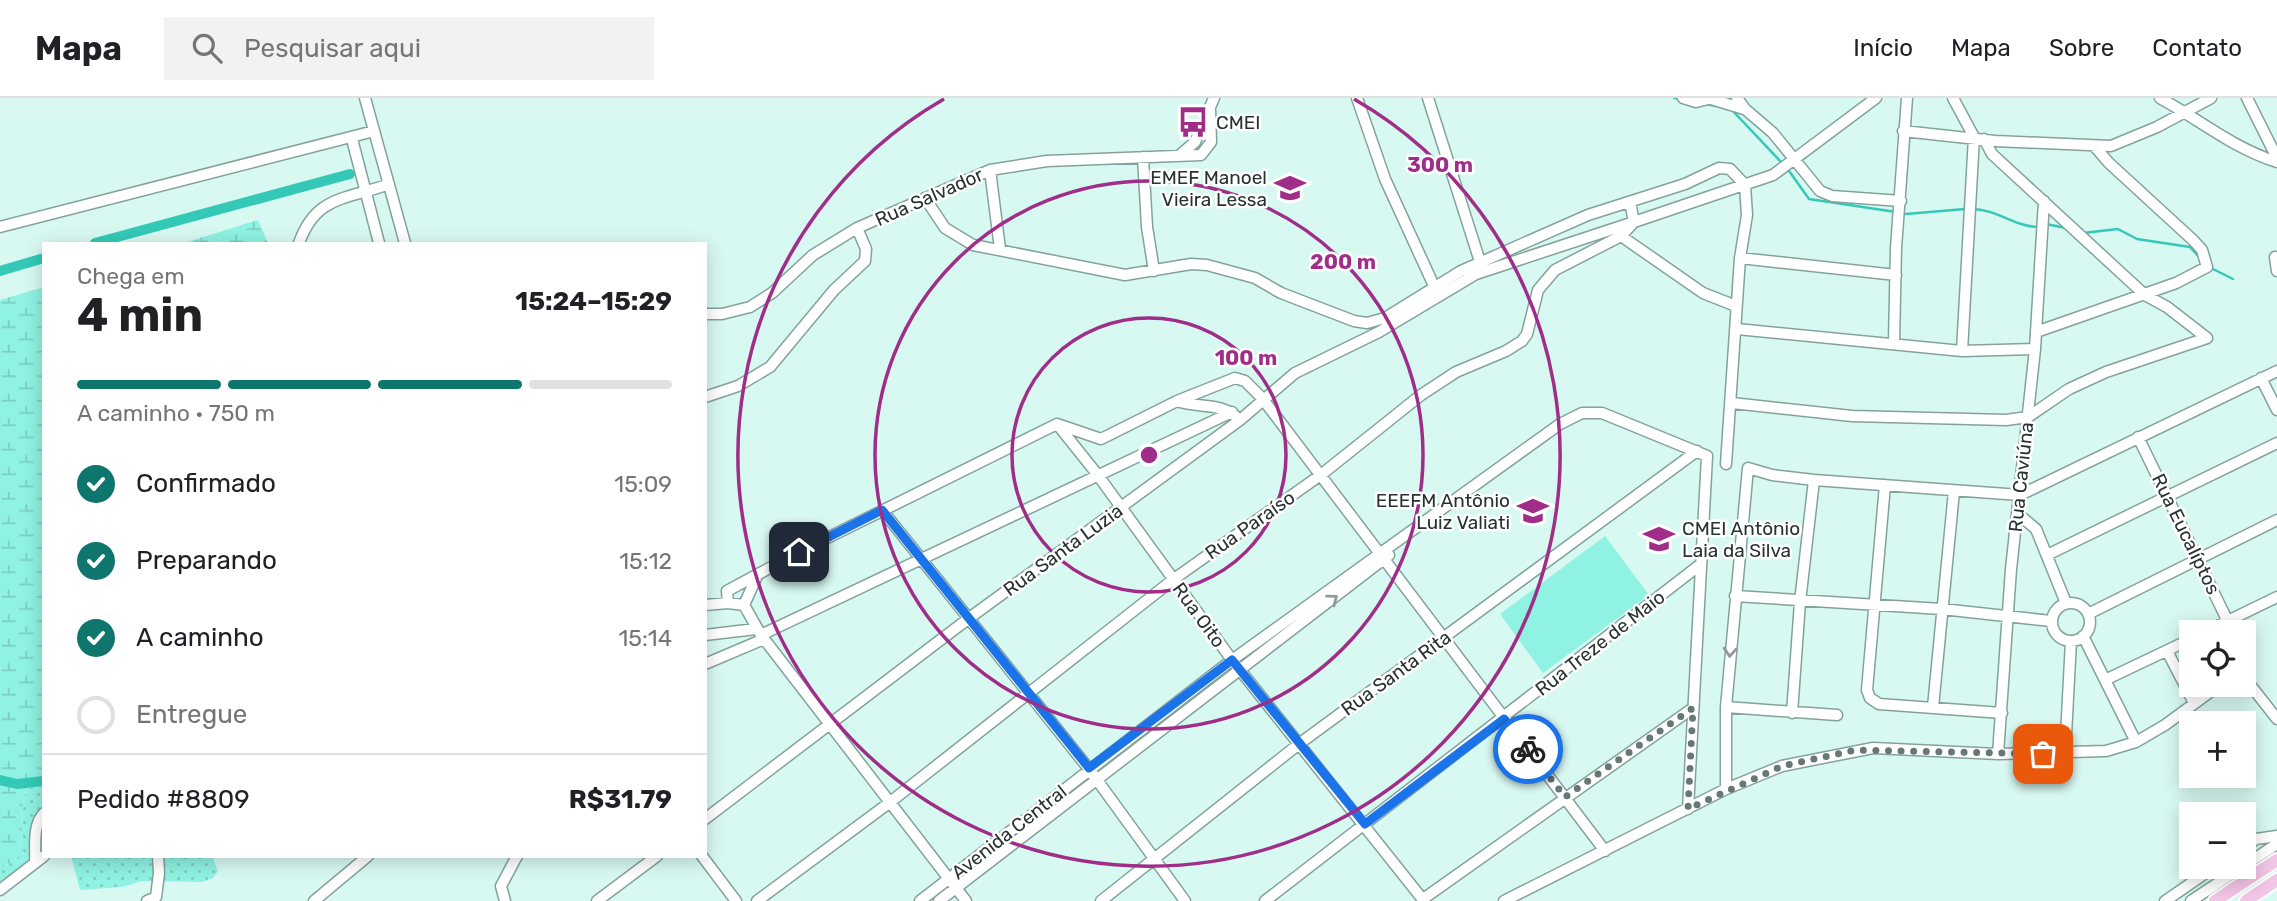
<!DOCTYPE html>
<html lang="pt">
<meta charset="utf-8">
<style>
body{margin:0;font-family:Rubik,sans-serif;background:#f2f2f2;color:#202124;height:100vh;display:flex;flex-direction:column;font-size:26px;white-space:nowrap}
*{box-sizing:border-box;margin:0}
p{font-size:23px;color:#757577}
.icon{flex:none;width:38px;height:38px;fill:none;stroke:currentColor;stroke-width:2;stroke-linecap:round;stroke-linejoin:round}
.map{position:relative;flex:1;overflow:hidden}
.side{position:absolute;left:42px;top:144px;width:665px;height:616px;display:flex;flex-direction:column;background:#fff;border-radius:0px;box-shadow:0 4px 18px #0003}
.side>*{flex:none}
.buttons{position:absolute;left:2179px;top:522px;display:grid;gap:14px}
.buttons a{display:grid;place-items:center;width:77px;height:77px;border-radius:0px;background:#fff;box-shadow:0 4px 18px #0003;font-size:35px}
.pin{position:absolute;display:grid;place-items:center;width:60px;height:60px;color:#fff;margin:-30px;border-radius:14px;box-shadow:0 4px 10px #0006}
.courier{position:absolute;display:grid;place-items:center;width:70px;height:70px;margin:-35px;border:5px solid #1a73e8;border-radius:50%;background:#fff;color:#222;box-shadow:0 2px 9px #0007}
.summary em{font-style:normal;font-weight:700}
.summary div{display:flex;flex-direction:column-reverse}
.summary{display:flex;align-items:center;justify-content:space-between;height:119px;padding:0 35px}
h1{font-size:46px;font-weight:700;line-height:52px}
.bar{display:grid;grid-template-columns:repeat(4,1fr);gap:10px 7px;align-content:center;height:84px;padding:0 35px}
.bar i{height:9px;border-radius:5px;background:#e0e0e0}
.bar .on{background:#0f766e}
.bar p{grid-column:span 4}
.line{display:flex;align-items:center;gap:18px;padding:0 35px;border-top:2px solid #e0e0e0}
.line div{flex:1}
ol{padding:0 35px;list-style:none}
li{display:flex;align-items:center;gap:21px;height:77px}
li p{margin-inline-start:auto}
li .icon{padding:7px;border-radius:50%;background:#0f766e;color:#fff;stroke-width:4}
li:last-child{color:#757577}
li i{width:38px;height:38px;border:4px solid #e0e0e0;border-radius:50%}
header{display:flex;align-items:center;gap:42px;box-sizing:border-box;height:98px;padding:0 35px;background:#fff;border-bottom:2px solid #e0e0e0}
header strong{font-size:33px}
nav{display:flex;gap:38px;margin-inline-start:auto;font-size:24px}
.search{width:490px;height:63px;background:#f2f2f2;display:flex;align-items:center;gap:18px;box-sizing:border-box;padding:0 24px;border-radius:0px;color:#757577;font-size:26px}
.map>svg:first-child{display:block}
.grass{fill:url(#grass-dots)}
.wetland{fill:url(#wetland-marsh)}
.pitch{fill:#8ff2e2}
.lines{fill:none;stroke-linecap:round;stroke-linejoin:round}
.stream{stroke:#34c9b7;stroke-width:2.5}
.canal{stroke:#34c9b7;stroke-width:10}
.minor-casing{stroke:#84a29d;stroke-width:13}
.major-casing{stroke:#fff;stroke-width:16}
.minor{stroke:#fff;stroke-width:10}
.major{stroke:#f3c5e6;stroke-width:12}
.oneway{stroke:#939998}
.done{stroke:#657875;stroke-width:7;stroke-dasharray:0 12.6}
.route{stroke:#1a73e8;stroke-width:9}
.ring{fill:none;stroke:#a02d88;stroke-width:3.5}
.labels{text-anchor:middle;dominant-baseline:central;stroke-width:5;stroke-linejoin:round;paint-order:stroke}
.poi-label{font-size:19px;fill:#273331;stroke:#fff;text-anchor:start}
.street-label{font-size:19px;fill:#273331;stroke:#fff}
.centre{fill:#a02d88;stroke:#fff;stroke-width:3.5}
.ring-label{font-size:21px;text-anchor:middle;font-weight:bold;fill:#a02d88;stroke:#fff;stroke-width:5;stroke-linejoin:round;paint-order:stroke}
</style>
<header>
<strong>Mapa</strong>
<div class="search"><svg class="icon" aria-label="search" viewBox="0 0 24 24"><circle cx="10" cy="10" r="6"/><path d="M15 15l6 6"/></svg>Pesquisar aqui</div>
<nav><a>Início</a><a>Mapa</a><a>Sobre</a><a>Contato</a></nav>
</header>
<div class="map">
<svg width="2277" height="803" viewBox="0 0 2277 803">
<defs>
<pattern id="grass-dots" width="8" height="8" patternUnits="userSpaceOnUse" patternTransform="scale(1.75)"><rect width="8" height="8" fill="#8ff2e2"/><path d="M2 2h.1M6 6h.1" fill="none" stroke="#7bd0c2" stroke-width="1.8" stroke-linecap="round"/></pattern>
<pattern id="wetland-marsh" width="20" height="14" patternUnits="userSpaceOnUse" patternTransform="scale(1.75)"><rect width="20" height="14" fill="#8ff2e2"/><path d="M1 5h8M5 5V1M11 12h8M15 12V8" fill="none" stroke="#7bd0c2"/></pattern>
</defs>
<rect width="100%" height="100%" fill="#d8f9f2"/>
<path class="grass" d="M44,688V758L0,792V770L17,761C26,738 19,714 27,690Z
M71,758H212L218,773L213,780L202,784L142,783L122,789L80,792Z"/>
<path class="wetland" d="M258,122L268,145H184Z
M44,189V688L27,690C19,714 26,738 17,761L0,770V202Z"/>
<path class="pitch" d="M1605,438L1649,497L1543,575L1500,516Z"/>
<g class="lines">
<path class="stream" d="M1674,0L1681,1
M1705,6L1723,9
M1732,12L1783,66
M1787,70L1809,101L1896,114
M1972,111C1996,111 2016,129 2038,129
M1906,116L1965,111
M2046,126L2066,130
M2083,135L2118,131L2137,141L2190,149L2200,160
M2211,170L2233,181"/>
<path class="canal" d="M95,145L350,76
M0,173L44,160
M0,682L17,686L44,683"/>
<defs>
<path id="minor" d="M365,0L405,145
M1357,0L1385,81L1434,188
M1428,0L1482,170
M1683,0L1696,4L1712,0
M1737,0L1745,11L1773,35L1820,93L1832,98L1901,103
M1953,0L1974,39L1962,253
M2160,0C2200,22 2233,50 2277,64
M2247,0L2277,60
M1711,1L1744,11
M1903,33L1995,43L2111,48L2157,29L2211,0
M352,41L379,145
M1984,41L1992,56L2145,197L2167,209L2207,240
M1180,57L1195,44L1214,0
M1143,59L1147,129L1154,173
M990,72L1000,151
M925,100L945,130L973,147L1125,177L1191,166L1207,167L1255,180L1281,195L1354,223L1367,225L1385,220L1461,173L1588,117L1685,86L1719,70L1730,71L1745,87L1747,117L1740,160L1726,366
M0,129L374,33
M1621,138L1703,195L1736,208
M299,145C316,97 346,102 389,86
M2275,159L2277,173
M1740,160L1896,177
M705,216H722L750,209L772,195L813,157L857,130L990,72L1047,63L1201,57L1211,44L1210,12
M1737,231L1962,253L2035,251
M2036,234L2176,185L2207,169L2202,152L2194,143L2109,65L2096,50
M1894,244L1896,150L1907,0
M2261,280L2277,312
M705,299L738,288L770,269L834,192L865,163L866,151L857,130
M1177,303L1235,280L1245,283L1262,300L1605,753
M1732,305L1852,318L2006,322L2028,319L2069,291L2106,274L2207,240
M1057,326L1097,376L1232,562L1424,803
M2138,339L2233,534
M1885,387L1867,592L1870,600L1879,606L2002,615
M882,412L1089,671L1185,803
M2018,416L2036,431L2066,505
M2047,457L2277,345
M1735,498L1942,511L2051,523
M2052 524a19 19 0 1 1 38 0a19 19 0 1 1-38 0Z
M705,507L728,505
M744,507L758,476
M2088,516L2277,422
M2205,534L2277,499
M705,537L756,531
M761,537L1232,314
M2083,538L2136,644
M2167,553L2194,605
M705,566L764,541
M2244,579L2277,621
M2107,581L2191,541
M1726,609L1837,617
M1933,609L1954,393
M1792,615L1800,504L1814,382
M1998,656L2011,471L2035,251L2044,103
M2065,656L2071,543
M1726,691V609L1748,370L1772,377L1814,382L2020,397L2277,273
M705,721L968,521L1240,322L1295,275L1379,234L1476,176L1634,124L1630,104
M2244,750L2256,741L2277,738
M702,758L736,803
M35,765C36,750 32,727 44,715
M0,792L44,758
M1423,801L1693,610
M147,803L156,799L159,775L158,758
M314,803L368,758
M505,803L501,788L517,758
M597,803L657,758
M757,803L889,705L1174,481L1322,376L1421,297L1456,274L1506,253L1522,243L1527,236L1538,192L1555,172L1621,138L1634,124L1773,77L1876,0
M920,803L1232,562L1560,326L1582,315H1602L1707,358L1688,711
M939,803L1389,457
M966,803L761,537L744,507L728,505L727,493L799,454L1057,326L1101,341L1177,303C1201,311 1221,303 1240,322
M1101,803L1299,646L1697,353
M1265,803L1701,466
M1504,803L1726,691L1782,668L1873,650L1998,656L2106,653L2136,644L2165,627L2221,586
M2165,803L2216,768
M2191,803L2277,746"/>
<path id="major" d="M2215,803L2277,762
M2246,803L2277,782"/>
</defs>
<use href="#minor" class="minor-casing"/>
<use href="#major" class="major-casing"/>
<use href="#minor" class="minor"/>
<use href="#major" class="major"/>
</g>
<defs><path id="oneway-chevron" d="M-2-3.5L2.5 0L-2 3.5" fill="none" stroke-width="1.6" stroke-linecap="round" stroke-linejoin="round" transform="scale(1.75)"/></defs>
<g class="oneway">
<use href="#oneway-chevron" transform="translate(1333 501) rotate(-37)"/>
<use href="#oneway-chevron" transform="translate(1730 554) rotate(94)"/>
</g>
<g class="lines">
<path class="done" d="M1528,651L1565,699L1693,610L1688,711L1782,668L1856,652L2043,656"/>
<path class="route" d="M799,454L882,412L1089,670L1232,562L1365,726L1504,621L1528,651"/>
</g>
<g class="ring">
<circle cx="1149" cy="357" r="137"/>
<circle cx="1149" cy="357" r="274"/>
<path d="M1354 1A411 411 0 1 1 944 1"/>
</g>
<defs>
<symbol id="bus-bare" viewBox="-9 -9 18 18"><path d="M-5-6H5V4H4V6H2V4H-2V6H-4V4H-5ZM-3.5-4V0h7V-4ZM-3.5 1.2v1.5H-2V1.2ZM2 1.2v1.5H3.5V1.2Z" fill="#a02d88" stroke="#fff" stroke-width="2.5" paint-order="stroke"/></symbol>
<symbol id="school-bare" viewBox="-9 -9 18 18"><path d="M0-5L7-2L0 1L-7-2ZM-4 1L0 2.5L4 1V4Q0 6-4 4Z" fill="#a02d88" stroke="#fff" stroke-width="2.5" paint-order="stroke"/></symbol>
</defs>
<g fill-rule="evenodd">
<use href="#bus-bare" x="1171" y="2" width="44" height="44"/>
<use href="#school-bare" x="1268" y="68" width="44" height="44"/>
<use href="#school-bare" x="1511" y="391" width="44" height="44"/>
<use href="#school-bare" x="1637" y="419" width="44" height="44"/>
</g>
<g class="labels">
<g class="poi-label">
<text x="1216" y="24">CMEI</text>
<text x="1267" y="79" text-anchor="end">EMEF Manoel<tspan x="1267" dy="22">Vieira Lessa</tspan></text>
<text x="1510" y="402" text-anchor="end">EEEFM Antônio<tspan x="1510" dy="22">Luiz Valiati</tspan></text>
<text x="1682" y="430">CMEI Antônio<tspan x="1682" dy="22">Laia da Silva</tspan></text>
</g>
<g class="street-label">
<text transform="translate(929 99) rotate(-24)">Rua Salvador</text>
<text transform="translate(2021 379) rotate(-84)">Rua Caviúna</text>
<text transform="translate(1250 427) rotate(-35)">Rua Paraíso</text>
<text transform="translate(2186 436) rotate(64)">Rua Eucalíptos</text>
<text transform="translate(1063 452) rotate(-36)">Rua Santa Luzia</text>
<text transform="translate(1199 517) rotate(54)">Rua Oito</text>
<text transform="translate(1600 545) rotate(-38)">Rua Treze de Maio</text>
<text transform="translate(1396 575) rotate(-36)">Rua Santa Rita</text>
<text transform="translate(1009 734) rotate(-38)">Avenida Central</text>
</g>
</g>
<circle cx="1149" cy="357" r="10" class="centre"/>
<g class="ring-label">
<text x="1440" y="74">300 m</text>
<text x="1343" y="171">200 m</text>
<text x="1246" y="267">100 m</text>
</g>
</svg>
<div class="buttons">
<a><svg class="icon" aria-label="locate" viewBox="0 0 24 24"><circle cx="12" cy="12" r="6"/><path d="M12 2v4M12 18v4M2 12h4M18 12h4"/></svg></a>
<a>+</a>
<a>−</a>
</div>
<div class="pin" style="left:2043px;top:656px;background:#ea580c"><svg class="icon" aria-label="bag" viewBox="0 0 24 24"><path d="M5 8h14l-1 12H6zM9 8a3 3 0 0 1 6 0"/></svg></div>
<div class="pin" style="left:799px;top:454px;background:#1f2937"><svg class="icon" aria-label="home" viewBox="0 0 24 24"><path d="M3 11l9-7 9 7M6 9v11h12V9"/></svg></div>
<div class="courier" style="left:1528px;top:651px"><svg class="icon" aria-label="bike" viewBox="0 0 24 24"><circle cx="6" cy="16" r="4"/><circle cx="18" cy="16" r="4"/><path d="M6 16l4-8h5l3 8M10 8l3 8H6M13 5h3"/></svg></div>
<section class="side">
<div class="summary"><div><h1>4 min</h1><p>Chega em</p></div><em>15:24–15:29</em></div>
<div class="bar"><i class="on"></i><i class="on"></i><i class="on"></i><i></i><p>A caminho · 750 m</p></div>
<ol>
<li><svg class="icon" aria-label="check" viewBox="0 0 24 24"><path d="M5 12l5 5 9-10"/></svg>Confirmado<p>15:09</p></li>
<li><svg class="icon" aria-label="check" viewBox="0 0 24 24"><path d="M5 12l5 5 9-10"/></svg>Preparando<p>15:12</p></li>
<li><svg class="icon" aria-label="check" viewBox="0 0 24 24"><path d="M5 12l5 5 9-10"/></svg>A caminho<p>15:14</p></li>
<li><i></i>Entregue</li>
</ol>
<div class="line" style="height:91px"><div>Pedido #8809</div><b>R$31.79</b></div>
</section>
</div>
